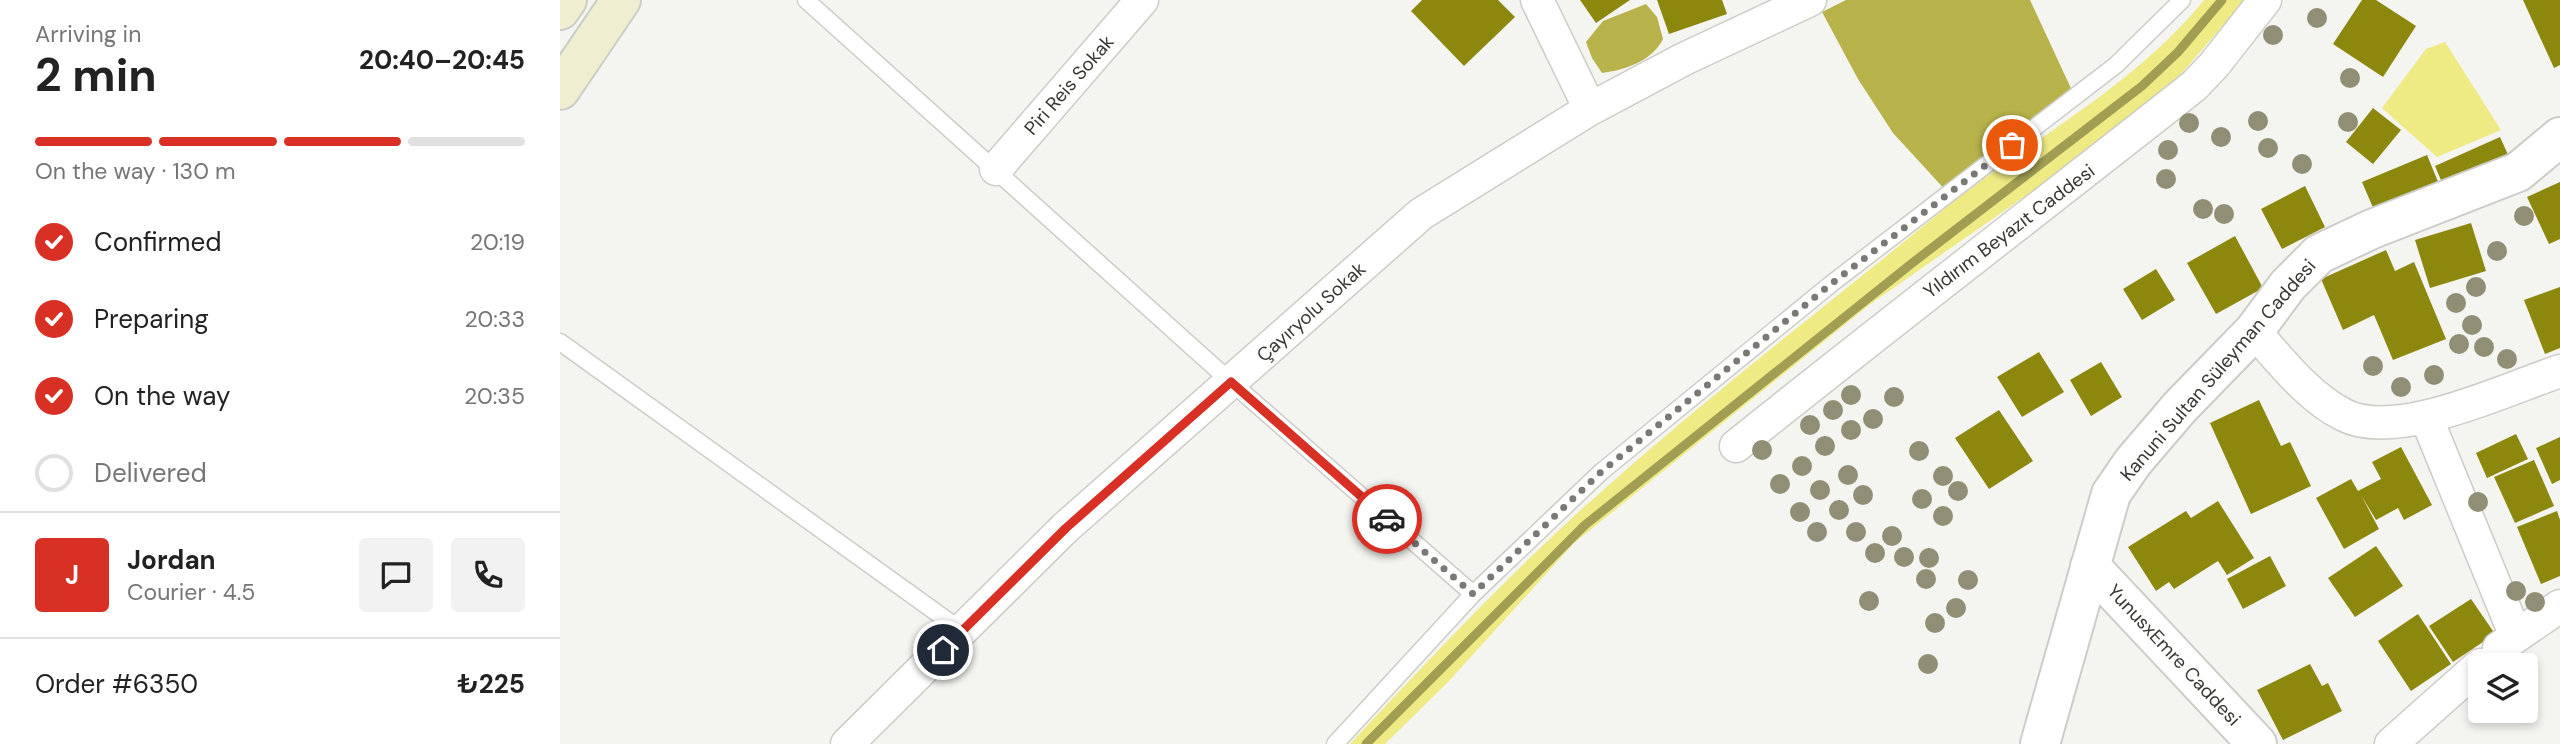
<!DOCTYPE html>
<meta charset="utf-8">
<style>
body{margin:0;font-family:"DM Sans",sans-serif;background:#f2f2f2;color:#222;height:100vh;display:flex;flex-direction:column;font-size:26px;white-space:nowrap}
*{box-sizing:border-box;margin:0}
p{font-size:23px;color:#767676}
.icon{flex:none;width:38px;height:38px;fill:none;stroke:currentColor;stroke-width:2;stroke-linecap:round;stroke-linejoin:round}
.map{position:relative;flex:1;overflow:hidden}
.drawer{display:flex;flex-direction:column;background:#fff;width:560px}
.drawer>*{flex:none}
.fabs{position:absolute;left:1908px;top:653px;display:grid;gap:14px}
.fabs a{display:grid;place-items:center;width:70px;height:70px;border-radius:7px;background:#fff;box-shadow:0 4px 10px #0003;font-size:35px}
.pin{position:absolute;display:grid;place-items:center;width:60px;height:60px;color:#fff;margin:-30px;border:4px solid #fff;border-radius:50%;box-shadow:0 2px 7px #0007}
.courier{position:absolute;display:grid;place-items:center;width:70px;height:70px;margin:-35px;border:5px solid #d93025;border-radius:50%;background:#fff;color:#222;box-shadow:0 2px 9px #0007}
.headline em{font-style:normal;font-weight:700}
.headline div{display:flex;flex-direction:column-reverse}
.headline{display:flex;align-items:center;justify-content:space-between;height:119px;padding:0 35px}
h1{font-size:46px;font-weight:700;line-height:52px}
.bar{display:grid;grid-template-columns:repeat(4,1fr);gap:10px 7px;align-content:center;height:84px;padding:0 35px}
.bar i{height:9px;border-radius:5px;background:#e0e0e0}
.bar .on{background:#d93025}
.bar p{grid-column:span 4}
.line{display:flex;align-items:center;gap:18px;padding:0 35px;border-top:2px solid #e0e0e0}
.line div{flex:1}
.round{display:grid;place-items:center;flex:none;width:74px;height:74px;border-radius:7px;background:#f2f2f2}
ol{padding:0 35px;list-style:none}
li{display:flex;align-items:center;gap:21px;height:77px}
li p{margin-inline-start:auto}
li .icon{padding:7px;border-radius:50%;background:#d93025;color:#fff;stroke-width:4}
li:last-child{color:#767676}
li i{width:38px;height:38px;border:4px solid #e0e0e0;border-radius:50%}
main{display:flex;flex:1;min-height:0}
.map>svg:first-child{display:block}
.green{fill:#eeea84}
.forest{fill:#b7b34a}
.lines{fill:none;stroke-linecap:round;stroke-linejoin:round}
.stream{stroke:#a19e54;stroke-width:9}
.building{fill:#8c870d}
.service-casing{stroke:#ccccc8;stroke-width:19}
.minor-casing{stroke:#ccccc8;stroke-width:35}
.tertiary-casing{stroke:#ccccc8;stroke-width:42}
.secondary-casing{stroke:#ccccc8;stroke-width:42}
.service{stroke:#fff;stroke-width:16}
.minor{stroke:#fff;stroke-width:32}
.tertiary{stroke:#fff;stroke-width:38}
.secondary{stroke:#efeed1;stroke-width:38}
.tree{fill:#908f75}
.done{stroke:#797976;stroke-width:7;stroke-dasharray:0 12.6}
.route{stroke:#d93025;stroke-width:9}
.labels{text-anchor:middle;dominant-baseline:central;stroke-width:6;stroke-linejoin:round;paint-order:stroke}
.street-label{font-size:19px;fill:#373735;stroke:#fffffe}
</style>
<main>
<section class="drawer">
<div class="headline"><div><h1>2 min</h1><p>Arriving in</p></div><em>20:40–20:45</em></div>
<div class="bar"><i class="on"></i><i class="on"></i><i class="on"></i><i></i><p>On the way · 130 m</p></div>
<ol>
<li><svg class="icon" aria-label="check" viewBox="0 0 24 24"><path d="M5 12l5 5 9-10"/></svg>Confirmed<p>20:19</p></li>
<li><svg class="icon" aria-label="check" viewBox="0 0 24 24"><path d="M5 12l5 5 9-10"/></svg>Preparing<p>20:33</p></li>
<li><svg class="icon" aria-label="check" viewBox="0 0 24 24"><path d="M5 12l5 5 9-10"/></svg>On the way<p>20:35</p></li>
<li><i></i>Delivered</li>
</ol>
<div class="line" style="height:126px"><b class="round" style="background:#d93025;color:#fff">J</b><div><b>Jordan</b><p>Courier · 4.5</p></div><a class="round"><svg class="icon" aria-label="chat" viewBox="0 0 24 24"><path d="M4 5h16v11H9l-5 4z"/></svg></a><a class="round"><svg class="icon" aria-label="phone" viewBox="0 0 24 24"><path d="M5 4h4l2 5-3 2q2 4 5 5l2-3 5 2v4C11 20 4 13 5 4z"/></svg></a></div>
<div class="line" style="height:91px"><div>Order #6350</div><b>₺225</b></div>
</section>
<div class="map">
<svg width="2000" height="744" viewBox="0 0 2000 744">
<rect width="100%" height="100%" fill="#f4f4f0"/>
<path class="green" d="M1644,0H1685L1614,82L1527,153L1309,305L1014,543L888,682L825,744H790C861,668 933,591 1010,520C1128,411 1258,313 1383,210C1469,140 1573,88 1644,0Z
M1885,42L1941,130L1877,157L1822,108L1866,49Z"/>
<path class="forest" d="M1286,0H1470L1515,97L1389,194L1333,133L1298,79L1262,12Z
M1086,4L1097,17L1103,39C1092,61 1065,70 1042,73L1032,58L1026,42L1043,21Z"/>
<g class="lines">
<path class="stream" d="M806,744L1025,525L1351,264L1582,86L1618,52L1662,0"/>
</g>
<path class="building" d="M862,0H938L955,17L904,66L851,11Z
M1020,0H1070L1036,23Z
M1097,0H1162L1167,14L1109,34Z
M1802,0H1816L1856,26L1823,77L1773,44Z
M1963,0H2000V65L1994,68Z
M1813,108L1841,130L1813,164L1786,142Z
M1940,137L1950,159L1884,187L1875,166Z
M1867,155L1881,189L1817,217L1802,182Z
M2000,182V239L1989,244L1967,197Z
M1745,186L1765,227L1722,249L1701,209Z
M1911,223L1926,271L1870,288L1855,240Z
M1675,236L1703,288L1656,314L1627,263Z
M1826,250L1835,271L1854,262L1886,339L1833,360L1814,315L1783,330L1761,279Z
M1596,269L1615,300L1582,320L1563,289Z
M2000,287V348L1985,354L1964,300Z
M1479,352L1504,392L1462,417L1437,377Z
M1541,362L1562,397L1531,416L1510,380Z
M1699,400L1721,446L1730,442L1751,486L1691,514L1650,423Z
M1439,410L1473,461L1429,489L1395,438Z
M1956,434L1968,459L1927,478L1916,453Z
M2000,437V480L1992,484L1976,448Z
M1841,447L1872,505L1844,520L1838,508L1816,520L1801,495L1819,529L1784,549L1756,498L1791,479L1798,491L1821,479L1812,462Z
M1974,460L1994,506L1955,523L1934,477Z
M1658,501L1694,558L1667,575L1658,561L1614,589L1609,582L1596,591L1568,547L1626,511L1631,518Z
M1997,511L2000,520V576L1981,584L1957,527Z
M1816,546L1843,586L1795,617L1768,578Z
M1710,556L1726,586L1683,609L1667,579Z
M1911,599L1935,634L1893,662L1869,626Z
M1858,614L1891,664L1851,691L1818,641Z
M1750,664L1762,686L1768,683L1782,711L1723,740L1697,690Z"/>
<g class="lines">
<defs>
<path id="service" d="M246,0L671,382L913,594
M0,342L402,631
M775,744L913,594L1041,472L1271,284L1556,65L1622,0"/>
<path id="minor" d="M977,0L1030,109
M436,169L582,0
M1694,331C1720,360 1748,397 1784,415C1837,442 1946,389 2000,371
M1866,417L1955,634
M1176,446C1328,324 1482,206 1634,86L1654,65L1705,0
M1939,648L2000,606
M287,744L505,528L861,214L1030,109L1124,59L1250,0
M1831,744L1920,665"/>
<path id="tertiary" d="M1530,566L1697,744
M1480,744L1551,494L1573,462L1620,407L1694,331L1728,285L1759,254L1812,229L1958,172L2000,137"/>
<path id="secondary" d="M0,10L7,0
M0,90L61,0"/>
</defs>
<use href="#service" class="service-casing"/>
<use href="#minor" class="minor-casing"/>
<use href="#tertiary" class="tertiary-casing"/>
<use href="#secondary" class="secondary-casing"/>
<use href="#service" class="service"/>
<use href="#minor" class="minor"/>
<use href="#tertiary" class="tertiary"/>
<use href="#secondary" class="secondary"/>
</g>
<g class="tree">
<circle cx="1757" cy="18" r="10"/>
<circle cx="1713" cy="35" r="10"/>
<circle cx="1790" cy="78" r="10"/>
<circle cx="1698" cy="121" r="10"/>
<circle cx="1788" cy="122" r="10"/>
<circle cx="1629" cy="123" r="10"/>
<circle cx="1661" cy="137" r="10"/>
<circle cx="1708" cy="148" r="10"/>
<circle cx="1608" cy="150" r="10"/>
<circle cx="1742" cy="164" r="10"/>
<circle cx="1606" cy="179" r="10"/>
<circle cx="1643" cy="209" r="10"/>
<circle cx="1664" cy="214" r="10"/>
<circle cx="1964" cy="216" r="10"/>
<circle cx="1937" cy="251" r="10"/>
<circle cx="1916" cy="287" r="10"/>
<circle cx="1896" cy="303" r="10"/>
<circle cx="1912" cy="325" r="10"/>
<circle cx="1899" cy="344" r="10"/>
<circle cx="1924" cy="347" r="10"/>
<circle cx="1947" cy="359" r="10"/>
<circle cx="1813" cy="366" r="10"/>
<circle cx="1874" cy="375" r="10"/>
<circle cx="1841" cy="387" r="10"/>
<circle cx="1291" cy="395" r="10"/>
<circle cx="1334" cy="397" r="10"/>
<circle cx="1273" cy="410" r="10"/>
<circle cx="1313" cy="419" r="10"/>
<circle cx="1250" cy="425" r="10"/>
<circle cx="1291" cy="430" r="10"/>
<circle cx="1265" cy="446" r="10"/>
<circle cx="1202" cy="450" r="10"/>
<circle cx="1359" cy="451" r="10"/>
<circle cx="1242" cy="466" r="10"/>
<circle cx="1288" cy="475" r="10"/>
<circle cx="1383" cy="476" r="10"/>
<circle cx="1220" cy="484" r="10"/>
<circle cx="1260" cy="490" r="10"/>
<circle cx="1398" cy="491" r="10"/>
<circle cx="1303" cy="495" r="10"/>
<circle cx="1362" cy="499" r="10"/>
<circle cx="1918" cy="502" r="10"/>
<circle cx="1279" cy="510" r="10"/>
<circle cx="1240" cy="512" r="10"/>
<circle cx="1383" cy="516" r="10"/>
<circle cx="1257" cy="532" r="10"/>
<circle cx="1296" cy="532" r="10"/>
<circle cx="1332" cy="536" r="10"/>
<circle cx="1315" cy="553" r="10"/>
<circle cx="1344" cy="557" r="10"/>
<circle cx="1369" cy="558" r="10"/>
<circle cx="1366" cy="579" r="10"/>
<circle cx="1408" cy="580" r="10"/>
<circle cx="1956" cy="591" r="10"/>
<circle cx="1309" cy="601" r="10"/>
<circle cx="1975" cy="602" r="10"/>
<circle cx="1396" cy="608" r="10"/>
<circle cx="1375" cy="623" r="10"/>
<circle cx="1368" cy="664" r="10"/>
</g>
<g class="lines">
<path class="done" d="M827,519L913,594L1041,472L1271,284L1452,145"/>
<path class="route" d="M383,650L506,528L671,382L827,519"/>
</g>
<g class="labels">
<g class="street-label">
<text transform="translate(509 85) rotate(-49)">Piri Reis Sokak</text>
<text transform="translate(1449 231) rotate(-37)">Yıldırım Beyazıt Caddesi</text>
<text transform="translate(751 312) rotate(-42)">Çayıryolu Sokak</text>
<text transform="translate(1658 370) rotate(-49)">Kanuni Sultan Süleyman Caddesi</text>
<text transform="translate(1614 655) rotate(47)">YunusxEmre Caddesi</text>
</g>
</g>
</svg>
<div class="fabs">
<a><svg class="icon" aria-label="layers" viewBox="0 0 24 24"><path d="M12 4l9 5-9 5-9-5zM3 14l9 5 9-5"/></svg></a>
</div>
<div class="pin" style="left:1452px;top:145px;background:#ea580c"><svg class="icon" aria-label="bag" viewBox="0 0 24 24"><path d="M5 8h14l-1 12H6zM9 8a3 3 0 0 1 6 0"/></svg></div>
<div class="pin" style="left:383px;top:650px;background:#1f2937"><svg class="icon" aria-label="home" viewBox="0 0 24 24"><path d="M3 11l9-7 9 7M6 9v11h12V9"/></svg></div>
<div class="courier" style="left:827px;top:519px"><svg class="icon" aria-label="car" viewBox="0 0 24 24"><path d="M5 17H2v-5l4-1 3-4h7l3 4 3 1v5h-3M9 17h6M6 11h13"/><circle cx="7" cy="17" r="2"/><circle cx="17" cy="17" r="2"/></svg></div>
</div>
</main>
